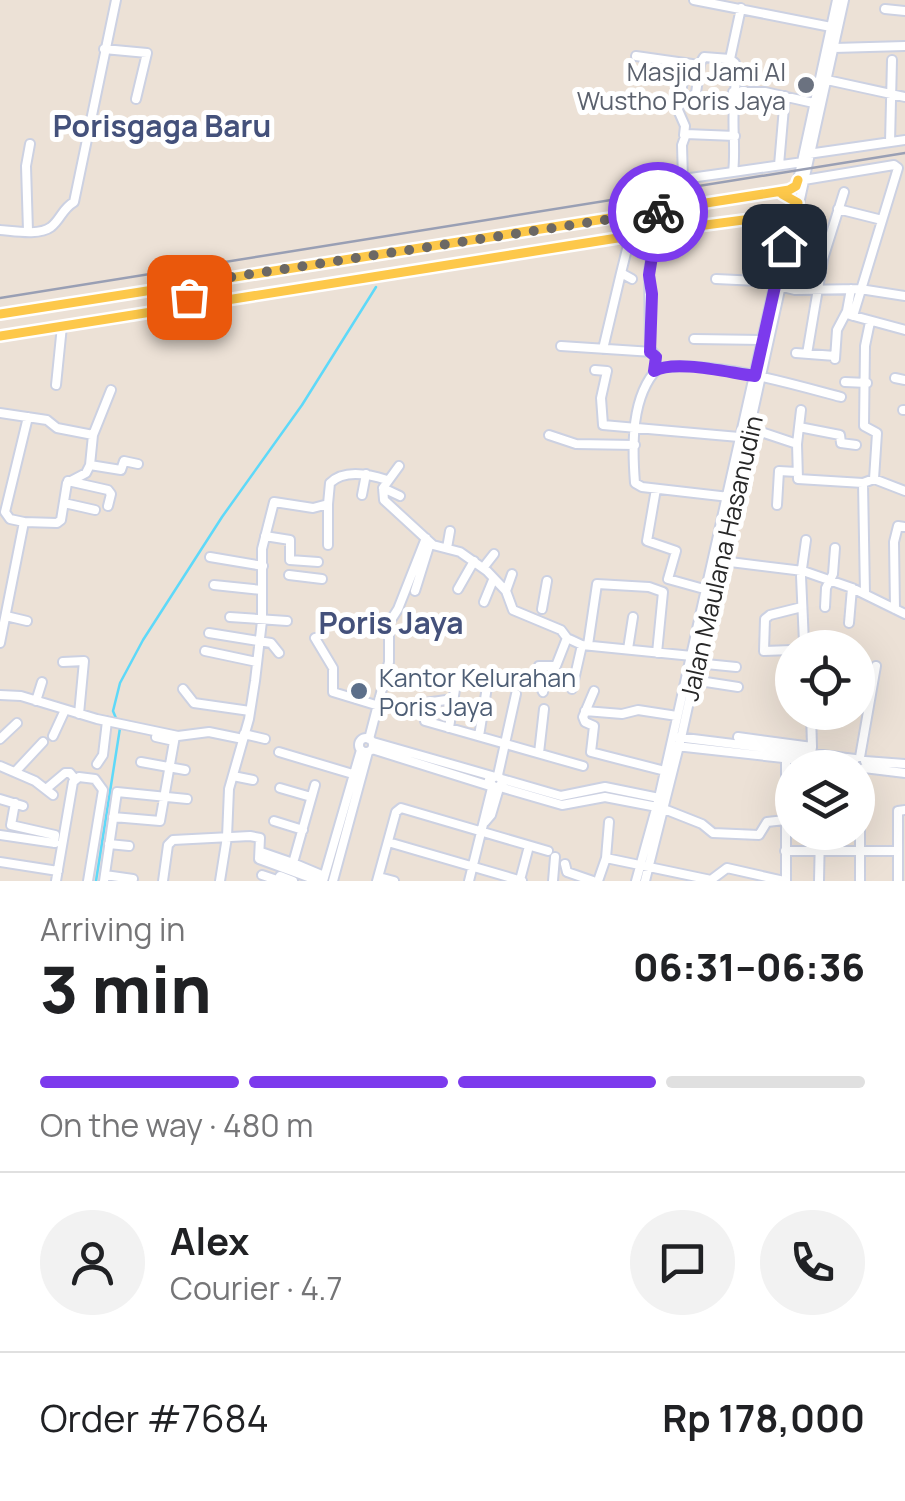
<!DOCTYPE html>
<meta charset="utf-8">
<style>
body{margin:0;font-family:Manrope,sans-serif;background:#f2f2f2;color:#202124;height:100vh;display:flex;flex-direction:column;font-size:38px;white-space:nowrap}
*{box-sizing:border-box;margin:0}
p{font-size:32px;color:#757577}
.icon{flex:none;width:55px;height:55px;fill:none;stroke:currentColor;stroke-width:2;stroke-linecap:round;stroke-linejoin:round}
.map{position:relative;height:881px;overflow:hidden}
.drawer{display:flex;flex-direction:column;background:#fff;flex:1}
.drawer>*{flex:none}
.controls{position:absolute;left:775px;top:630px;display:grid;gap:20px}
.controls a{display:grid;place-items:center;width:100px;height:100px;border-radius:50%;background:#fff;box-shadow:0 10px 40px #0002;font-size:50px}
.pin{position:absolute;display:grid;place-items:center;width:85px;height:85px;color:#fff;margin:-42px;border-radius:20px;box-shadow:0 5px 15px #0006}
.courier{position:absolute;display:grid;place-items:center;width:100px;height:100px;margin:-50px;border:8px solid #7c3aed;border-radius:50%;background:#fff;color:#222;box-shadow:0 2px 12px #0007}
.overview em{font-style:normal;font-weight:800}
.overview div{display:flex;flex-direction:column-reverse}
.overview{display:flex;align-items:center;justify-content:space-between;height:170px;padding:0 40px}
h1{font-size:65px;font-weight:800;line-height:75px}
.bar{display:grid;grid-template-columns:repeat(4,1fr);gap:15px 10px;align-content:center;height:120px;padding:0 40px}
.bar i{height:12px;border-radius:8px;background:#e0e0e0}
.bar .active{background:#7c3aed}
.bar p{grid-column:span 4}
.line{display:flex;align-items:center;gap:25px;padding:0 40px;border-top:2px solid #e0e0e0}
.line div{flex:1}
.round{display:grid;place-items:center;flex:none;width:105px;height:105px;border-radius:52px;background:#f2f2f2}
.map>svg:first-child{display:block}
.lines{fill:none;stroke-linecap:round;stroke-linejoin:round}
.stream{stroke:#5ed9f9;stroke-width:2.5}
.minor-casing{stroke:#ccd1e2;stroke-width:12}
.major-casing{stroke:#fff;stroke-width:14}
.minor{stroke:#fff;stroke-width:8}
.major{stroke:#fdc84a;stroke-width:9}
.rail{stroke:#999fb4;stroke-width:2.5}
.done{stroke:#6c6864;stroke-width:10;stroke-dasharray:0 18}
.route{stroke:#7c3aed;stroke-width:12}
.worship-dot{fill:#6b7280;stroke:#fff;stroke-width:4}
.service-dot{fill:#5c6f8a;stroke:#fff;stroke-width:4}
.labels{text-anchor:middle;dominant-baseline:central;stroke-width:10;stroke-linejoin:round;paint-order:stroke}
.worship-label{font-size:25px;fill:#5b616d;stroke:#fff;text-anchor:end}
.street-label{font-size:25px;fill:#272727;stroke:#fff}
.service-label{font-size:25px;fill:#4e5e75;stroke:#fff;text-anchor:start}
.quarter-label{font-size:30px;font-weight:bold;fill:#44517b;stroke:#fff}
</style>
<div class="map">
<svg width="905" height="881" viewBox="0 0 905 881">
<rect width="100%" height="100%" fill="#ece1d6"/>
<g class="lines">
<path class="stream" d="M96,881L120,728L113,711L120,683L143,640L222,517L302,405L376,287"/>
<defs>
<path id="minor" d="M694,0L831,27
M885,9L905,11
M834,48L905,46
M104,49L147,53L136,99
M636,56L699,65L704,57L730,59L735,63C737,79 735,90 734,105C732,127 736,150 733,172L683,179L682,145L686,134L735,136
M730,59L741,8
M736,74L756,77
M827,80L905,97
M733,92H765L818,104
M680,96L691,97L696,93L700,65
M684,135L685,126L678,110L686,64
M890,142L892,60
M808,154L905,140
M779,165L785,96
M733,172L803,162
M798,180L837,0
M804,180L894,165L898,168L853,316
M838,209L882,220
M0,230C14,231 39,236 51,227C61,219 62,209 74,202L116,0
M28,231L26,166L30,144
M630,237L621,273L632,279
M716,279L758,281L795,290L860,289L905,296
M850,315L905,330
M694,339L763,340
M561,346L653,352L656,357L655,371
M603,349L621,273
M650,352L649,270L656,232
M796,353L835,356
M807,354L823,259L844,192
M835,359L837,330L847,311L851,289
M595,370L607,371L601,398L603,425L739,437
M895,378L905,380
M845,382L867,383
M56,385L62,326
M801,410L797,444L798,479L863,483L874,479L877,433L864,426L865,346L870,322
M903,410H905
M0,413L47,420L57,428L93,435
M799,427L840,435L841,443L856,445
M749,428L797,444
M549,435L576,444L635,445
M90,465L121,470L124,461L138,464
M399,466L383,488L384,500L433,545L460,552L487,571L506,591L513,610L561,630L567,638L582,645L692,656
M874,479L905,491
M68,481L108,490L111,494L108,506
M863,483L865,594
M383,488L400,496
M656,489L647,541L676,551L668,579L704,589
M362,495L366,474
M729,497L642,487L635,483C632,445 631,396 658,368C713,360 788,383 841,397
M64,503L95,510
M777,505L779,471L797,472
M24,522L10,519L5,512L28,417
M265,536L290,540V560L318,562
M328,545V504
M447,548L450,531
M210,557L263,566
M714,560L803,571L852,588L905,614
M483,568L494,554
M289,575L322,579
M214,585L262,590
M458,589L474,561
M415,591L430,543
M506,591L512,574
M484,602L493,580
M825,607L826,588L833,574L835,548
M542,609L547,581
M895,609L894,542L898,526L905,527
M6,616L27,621
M230,617L287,621
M849,623L852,588
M209,633L271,643L279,653
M315,638L333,668V692L379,706
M0,643L24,522L57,523L61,520L67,483L86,473L90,465L93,435L111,390
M588,645L597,584L649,587L663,592L657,653
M800,648L804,643L801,576L806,540
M628,649L633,617
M792,650L764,651L765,619L770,615L802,607
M205,651L257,662
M63,662L84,661L79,714
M696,663L736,667
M693,680L738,687
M183,689L194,703L250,711
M572,689L582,645
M594,691L583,717L585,722L594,726L591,752L665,771
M543,692L537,679L539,666H556L567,638
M0,695L21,696L97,719L178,736L209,732L243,739
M453,699L425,703V721L583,766
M36,701L42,682
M585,711L622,714L638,710L677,716
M811,712L812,747
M449,728L456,683H483L487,687L479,736
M244,734L265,739
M53,736L65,710
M156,737L174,741
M677,737L855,759
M738,737L812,747L811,753
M359 745a7 7 0 1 1 14 0a7 7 0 1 1-14 0Z
M0,739L17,723
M369,739L389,662V623L398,609L426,538
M373,742L492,776
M676,746L855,766
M372,749L490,786
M279,752L356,775
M539,753L544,709
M860,757L876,666
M865,761L905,764
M141,762L185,770
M97,764L103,755L107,721
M0,766L35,781L53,795
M864,768L905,773
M860,770V881
M15,772L43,742
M498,775L503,783L495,789L489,780L498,775L516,694
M233,776L253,780
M502,779L561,796L605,787L659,798
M315,785L293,863L324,876
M500,787L562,805L605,797L657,807
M280,788L311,797
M46,789L65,773H70L75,779
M0,799L23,806
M15,803L11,825L55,835L54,843
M664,809L702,824L713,833L759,835L767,822L785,820
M113,817L160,821L175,736
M274,821L303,830
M485,822L491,815L499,788
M0,835L55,843
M388,842L522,881
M109,844L129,846
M785,851H897
M261,852L293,863
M606,858L609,822
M0,862L58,871
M565,864L567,872L593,881
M105,875L133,879
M262,875L277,880
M379,877L394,881
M520,880L529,846
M56,881L73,782L79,777L95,779L103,790L88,881
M104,881L117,792L187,799
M163,881L168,845L173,840L250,836L260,838L259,859L319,881
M220,881L227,837L229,789L249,719L255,681L262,621V549L274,502L313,508L328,504L330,483C344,469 369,474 387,480
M277,881L280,876L293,881
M323,881L361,750
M333,881L368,752
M377,881L396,812L401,808L548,851
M469,881L492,788
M553,881L555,857
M598,881L606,858L711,880L727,868L784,881
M636,881L659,798L786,233L785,227L773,222L746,223
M645,881L681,738L844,0
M786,881V759
M819,881L820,832
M898,881V811L905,810"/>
<path id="major" d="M782,194L798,203
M0,314L789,190L796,186L798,180
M0,336L668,230L796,213"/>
</defs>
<use href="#minor" class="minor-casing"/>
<use href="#major" class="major-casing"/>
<use href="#minor" class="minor"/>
<use href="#major" class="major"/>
<path class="rail" d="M0,298L905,153"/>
</g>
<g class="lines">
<path class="done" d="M189,297L192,283L658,212"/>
<path class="route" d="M658,212L665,211L662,214V223L668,230L656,232L649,275L652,294L650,352L656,357L654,371C675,359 730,373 755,376L784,246"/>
</g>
<circle class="worship-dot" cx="806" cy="85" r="10"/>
<circle class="service-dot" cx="359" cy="691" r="10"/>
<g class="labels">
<g class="worship-label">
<text x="786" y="71">Masjid Jami Al<tspan x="786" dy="29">Wustho Poris Jaya</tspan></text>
</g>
<g class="street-label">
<text transform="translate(721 558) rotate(-77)">Jalan Maulana Hasanudin</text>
</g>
<g class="service-label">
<text x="379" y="677">Kantor Kelurahan<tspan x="379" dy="29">Poris Jaya</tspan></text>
</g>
<g class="quarter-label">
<text x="162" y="125">Porisgaga Baru</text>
<text x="391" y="622">Poris Jaya</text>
</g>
</g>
</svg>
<div class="controls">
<a><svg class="icon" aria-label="locate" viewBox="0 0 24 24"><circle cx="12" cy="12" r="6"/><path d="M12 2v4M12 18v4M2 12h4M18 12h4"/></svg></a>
<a><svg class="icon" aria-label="layers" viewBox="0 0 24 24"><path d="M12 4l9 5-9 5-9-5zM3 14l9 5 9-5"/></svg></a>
</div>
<div class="pin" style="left:189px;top:297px;background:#ea580c"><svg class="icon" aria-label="bag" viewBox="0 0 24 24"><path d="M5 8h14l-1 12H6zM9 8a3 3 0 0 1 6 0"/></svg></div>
<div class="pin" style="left:784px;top:246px;background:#1f2937"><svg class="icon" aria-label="home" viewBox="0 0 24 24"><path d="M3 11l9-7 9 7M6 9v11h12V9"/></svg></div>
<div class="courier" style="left:658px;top:212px"><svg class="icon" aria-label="bike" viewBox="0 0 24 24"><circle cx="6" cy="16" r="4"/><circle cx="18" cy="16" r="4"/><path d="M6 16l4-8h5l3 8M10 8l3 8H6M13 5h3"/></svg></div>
</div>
<section class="drawer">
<div class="overview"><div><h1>3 min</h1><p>Arriving in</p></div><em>06:31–06:36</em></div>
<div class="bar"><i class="active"></i><i class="active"></i><i class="active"></i><i></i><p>On the way · 480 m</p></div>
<div class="line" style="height:180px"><a class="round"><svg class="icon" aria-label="person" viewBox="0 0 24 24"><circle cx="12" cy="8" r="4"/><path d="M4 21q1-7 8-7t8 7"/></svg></a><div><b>Alex</b><p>Courier · 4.7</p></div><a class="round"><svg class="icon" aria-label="chat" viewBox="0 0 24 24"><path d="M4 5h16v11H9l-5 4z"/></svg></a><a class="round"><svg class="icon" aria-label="phone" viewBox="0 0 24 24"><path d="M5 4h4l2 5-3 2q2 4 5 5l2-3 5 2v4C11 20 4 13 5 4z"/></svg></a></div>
<div class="line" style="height:130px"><div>Order #7684</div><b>Rp 178,000</b></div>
</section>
